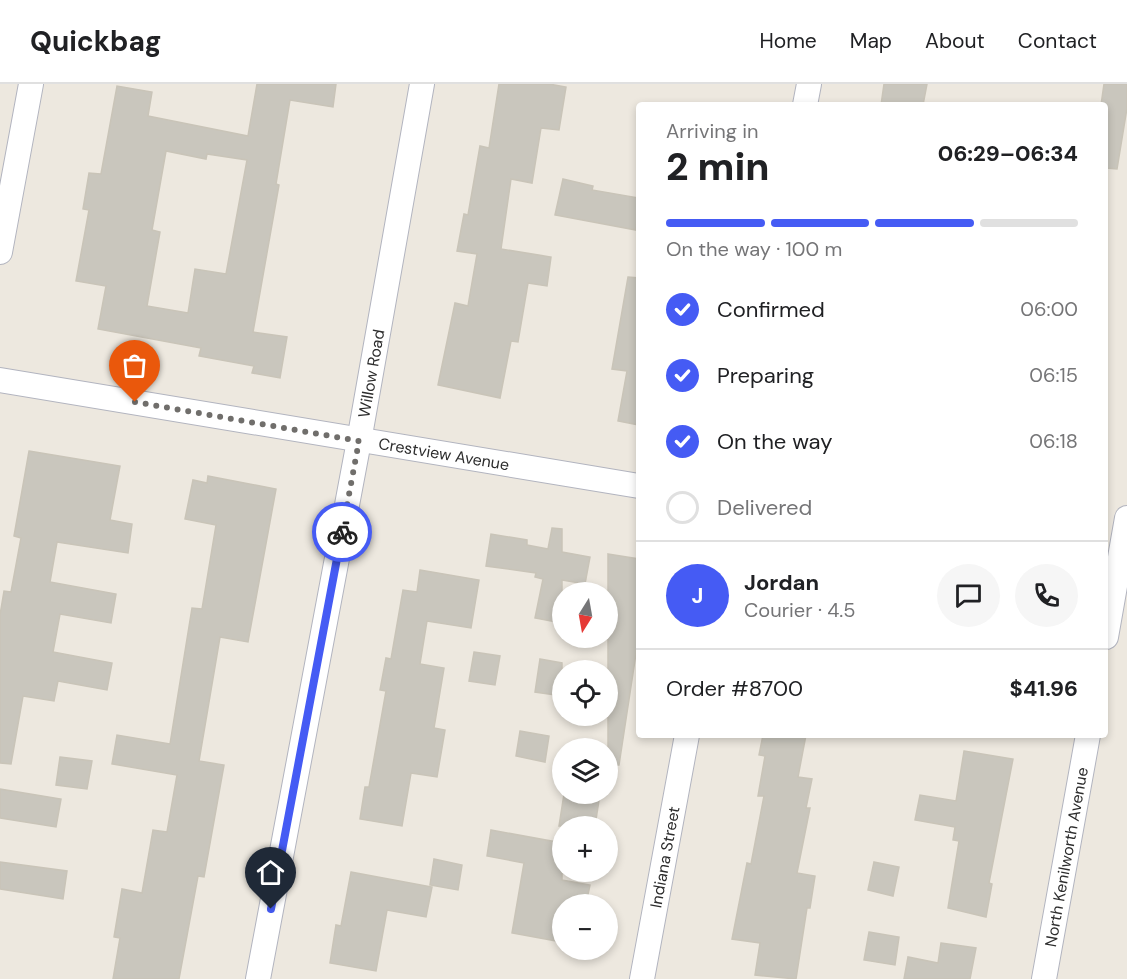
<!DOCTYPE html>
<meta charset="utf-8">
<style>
body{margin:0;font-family:"DM Sans",sans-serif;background:#f6f6f6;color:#202124;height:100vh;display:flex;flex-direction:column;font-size:22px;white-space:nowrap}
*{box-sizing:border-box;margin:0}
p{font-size:20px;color:#757577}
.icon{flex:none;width:33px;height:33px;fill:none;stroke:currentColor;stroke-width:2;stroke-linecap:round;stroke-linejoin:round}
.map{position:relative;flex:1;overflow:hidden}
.side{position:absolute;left:636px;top:18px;width:472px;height:636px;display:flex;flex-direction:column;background:#fff;border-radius:6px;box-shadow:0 3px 9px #0003}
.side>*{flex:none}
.needle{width:39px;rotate:191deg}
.buttons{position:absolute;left:552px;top:498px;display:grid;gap:12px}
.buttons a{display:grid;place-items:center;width:66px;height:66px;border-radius:50%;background:#fff;box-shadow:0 3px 9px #0003;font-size:30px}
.pin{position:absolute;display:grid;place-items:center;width:51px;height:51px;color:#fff;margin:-62px -26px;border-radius:50% 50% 50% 0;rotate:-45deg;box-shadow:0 0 6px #0007}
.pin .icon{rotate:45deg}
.courier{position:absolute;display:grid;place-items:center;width:60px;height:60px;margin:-30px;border:4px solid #455bf4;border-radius:50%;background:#fff;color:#222;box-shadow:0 2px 8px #0007}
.head em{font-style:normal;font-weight:800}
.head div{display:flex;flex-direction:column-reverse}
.head{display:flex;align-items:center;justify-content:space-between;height:102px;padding:0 30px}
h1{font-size:39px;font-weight:800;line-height:45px}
.bar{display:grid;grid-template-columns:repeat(4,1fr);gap:9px 6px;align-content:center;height:72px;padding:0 30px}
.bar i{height:8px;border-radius:4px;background:#e0e0e0}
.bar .on{background:#455bf4}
.bar p{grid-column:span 4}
.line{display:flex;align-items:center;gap:15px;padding:0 30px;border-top:2px solid #e0e0e0}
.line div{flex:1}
.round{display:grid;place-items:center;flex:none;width:63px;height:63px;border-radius:32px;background:#f6f6f6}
ol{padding:0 30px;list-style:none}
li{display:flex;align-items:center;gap:18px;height:66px}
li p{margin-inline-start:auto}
li .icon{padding:6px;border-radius:50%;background:#455bf4;color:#fff;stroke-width:4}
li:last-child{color:#757577}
li i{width:33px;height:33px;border:3px solid #e0e0e0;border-radius:50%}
header{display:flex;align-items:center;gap:36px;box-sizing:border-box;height:84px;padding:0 30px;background:#fff;border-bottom:2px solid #e0e0e0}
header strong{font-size:28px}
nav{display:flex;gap:33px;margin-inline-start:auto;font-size:21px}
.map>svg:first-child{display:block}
.building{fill:#c9c6bd;stroke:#c9c4b8;stroke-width:1.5;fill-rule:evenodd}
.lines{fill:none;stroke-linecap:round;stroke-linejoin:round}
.street-casing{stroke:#b2b4bf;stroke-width:26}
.street{stroke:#fff;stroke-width:24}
.done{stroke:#706e6b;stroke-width:6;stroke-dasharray:0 10.8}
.route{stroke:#455bf4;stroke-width:8}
.labels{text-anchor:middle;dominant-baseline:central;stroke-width:4.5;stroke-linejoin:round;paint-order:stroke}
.street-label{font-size:16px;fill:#2c2c2c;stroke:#fff}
</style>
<header>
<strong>Quickbag</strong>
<nav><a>Home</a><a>Map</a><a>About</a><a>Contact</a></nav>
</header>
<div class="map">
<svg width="1127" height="895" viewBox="0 0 1127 895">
<rect width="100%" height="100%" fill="#ede8df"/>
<path class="building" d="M257,0H336L333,23L290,16L276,100L279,101L253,248L287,253L280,294L252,289L254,282L199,272L201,264L98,245L106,202L76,197L89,126L83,125L89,89L101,90L117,2L152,8L148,32L248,52ZM166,67L206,75L207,70L247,76L226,190L195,185L188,229L147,222L160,148L152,146Z
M499,0H549L566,3L559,46L541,44L532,99L511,95L501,165L551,173L547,202L528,199L518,258L511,257L500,314L438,301L455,219L468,222L477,170L457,167L464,130L468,131L480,62L489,64Z
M884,0H927L923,21H881Z
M1104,0H1127V24L1117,85L1106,84V21H1101Z
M563,95L593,102L592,106L639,114L636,146L555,131Z
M628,193L639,194V341L618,337L627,287L612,285Z
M29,367L120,382L110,436L132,440L128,469L57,458L50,498L116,510L111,539L60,530L53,568L112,579L107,606L58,597L54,617L23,612L11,680L0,679V531L4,507L11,508L21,454L14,452Z
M208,392L276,405L248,558L220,553L199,677L224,681L204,793L198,792L179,895H113L120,854L114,853L122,805L142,809L153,746L167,748L177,691L112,680L117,651L170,660L192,524L202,525L216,441L185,435L193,396L207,399Z
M552,444L562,445V468L590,473L585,500L562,496V539L535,534L543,495L535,493L536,489L486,482L491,450L527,456V461L548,465Z
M608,470L639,475V550L619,681H608Z
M420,486L479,496L471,544L427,537L420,580L444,584L434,644L445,646L437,693L411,689L402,742L360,735L365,703H369L386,607L380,606L386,574L391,575L403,506L417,508Z
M474,568L500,572L495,601L469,597Z
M540,575L562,579V612L535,608Z
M520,647L549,652L545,678L516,672Z
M763,651H806L798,693L812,695L806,724H810L797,789L815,792L810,824H807L796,895L755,891L760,859L732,855L747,779L751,780L764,712H758L765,672L759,671Z
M964,667L1013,675L989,799L992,800L986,833L948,824L959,757L953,756L955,743L915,736L920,711L956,717Z
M60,673L92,677L87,705L56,701Z
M0,705L61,715L56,743L0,734Z
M564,710H600L595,742H559Z
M491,746L562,759V796L590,801L586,820H562V858L512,849L524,779L487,772Z
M434,775L462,781L458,806L430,801Z
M0,778L67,787L63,815L0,805Z
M874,778L899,783L893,812L868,806Z
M351,788L432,803L426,833L387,826L376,887L330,879L336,841L341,842Z
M869,848L899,853L895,881L864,876Z
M941,859L976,864L970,895H904L908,873L938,879Z"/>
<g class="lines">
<defs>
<g id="street">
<path d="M805,21L809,0"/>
<path d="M0,168L31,0"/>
<path id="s1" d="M0,296L639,402"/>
<path d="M1106,553L1127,434"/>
<path id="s2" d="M258,895L359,357L422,0"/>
<path id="s3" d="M642,895L687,651"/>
<path id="s4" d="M1044,895L1088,651"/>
</g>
</defs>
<use href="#street" class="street-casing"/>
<use href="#street" class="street"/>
</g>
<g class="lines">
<path class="done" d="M135,318L359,357L342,448"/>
<path class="route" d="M271,825L342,448"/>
</g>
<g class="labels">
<g class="street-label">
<text stroke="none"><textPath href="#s2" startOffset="616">Willow Road</textPath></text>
<text stroke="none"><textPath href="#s1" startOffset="450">Crestview Avenue</textPath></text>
<text stroke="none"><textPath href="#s3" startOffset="124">Indiana Street</textPath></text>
<text stroke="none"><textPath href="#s4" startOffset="124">North Kenilworth Avenue</textPath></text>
</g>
</g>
</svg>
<div class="buttons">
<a><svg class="needle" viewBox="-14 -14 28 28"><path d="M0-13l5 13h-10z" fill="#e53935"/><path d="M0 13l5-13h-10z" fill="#757577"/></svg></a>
<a><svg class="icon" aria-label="locate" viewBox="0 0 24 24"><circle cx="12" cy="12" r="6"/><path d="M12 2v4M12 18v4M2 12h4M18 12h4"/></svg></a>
<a><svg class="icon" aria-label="layers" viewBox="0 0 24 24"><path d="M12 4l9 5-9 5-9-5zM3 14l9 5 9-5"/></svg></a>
<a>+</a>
<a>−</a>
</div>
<div class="pin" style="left:135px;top:318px;background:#ea580c"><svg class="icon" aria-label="bag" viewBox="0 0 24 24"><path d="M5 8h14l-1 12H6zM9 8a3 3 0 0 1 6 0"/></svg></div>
<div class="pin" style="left:271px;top:825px;background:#1f2937"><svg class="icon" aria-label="home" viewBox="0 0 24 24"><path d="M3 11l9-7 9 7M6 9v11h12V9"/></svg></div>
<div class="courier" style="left:342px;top:448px"><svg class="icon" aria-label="bike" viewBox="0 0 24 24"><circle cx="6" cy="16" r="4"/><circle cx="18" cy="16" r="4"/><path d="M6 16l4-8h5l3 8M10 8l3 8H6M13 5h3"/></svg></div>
<section class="side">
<div class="head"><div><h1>2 min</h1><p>Arriving in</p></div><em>06:29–06:34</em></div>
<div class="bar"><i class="on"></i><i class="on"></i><i class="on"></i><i></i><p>On the way · 100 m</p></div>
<ol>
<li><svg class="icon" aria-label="check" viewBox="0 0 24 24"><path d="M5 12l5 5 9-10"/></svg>Confirmed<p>06:00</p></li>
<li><svg class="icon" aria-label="check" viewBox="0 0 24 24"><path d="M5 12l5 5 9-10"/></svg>Preparing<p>06:15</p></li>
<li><svg class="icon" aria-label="check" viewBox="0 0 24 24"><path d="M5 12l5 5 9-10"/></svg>On the way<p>06:18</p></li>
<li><i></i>Delivered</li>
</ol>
<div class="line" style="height:108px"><b class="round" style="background:#455bf4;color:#fff">J</b><div><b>Jordan</b><p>Courier · 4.5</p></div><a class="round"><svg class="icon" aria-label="chat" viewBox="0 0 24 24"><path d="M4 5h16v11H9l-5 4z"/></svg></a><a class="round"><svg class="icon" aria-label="phone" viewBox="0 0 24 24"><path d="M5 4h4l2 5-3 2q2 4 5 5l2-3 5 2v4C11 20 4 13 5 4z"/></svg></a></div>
<div class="line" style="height:78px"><div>Order #8700</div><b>$41.96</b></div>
</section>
</div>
